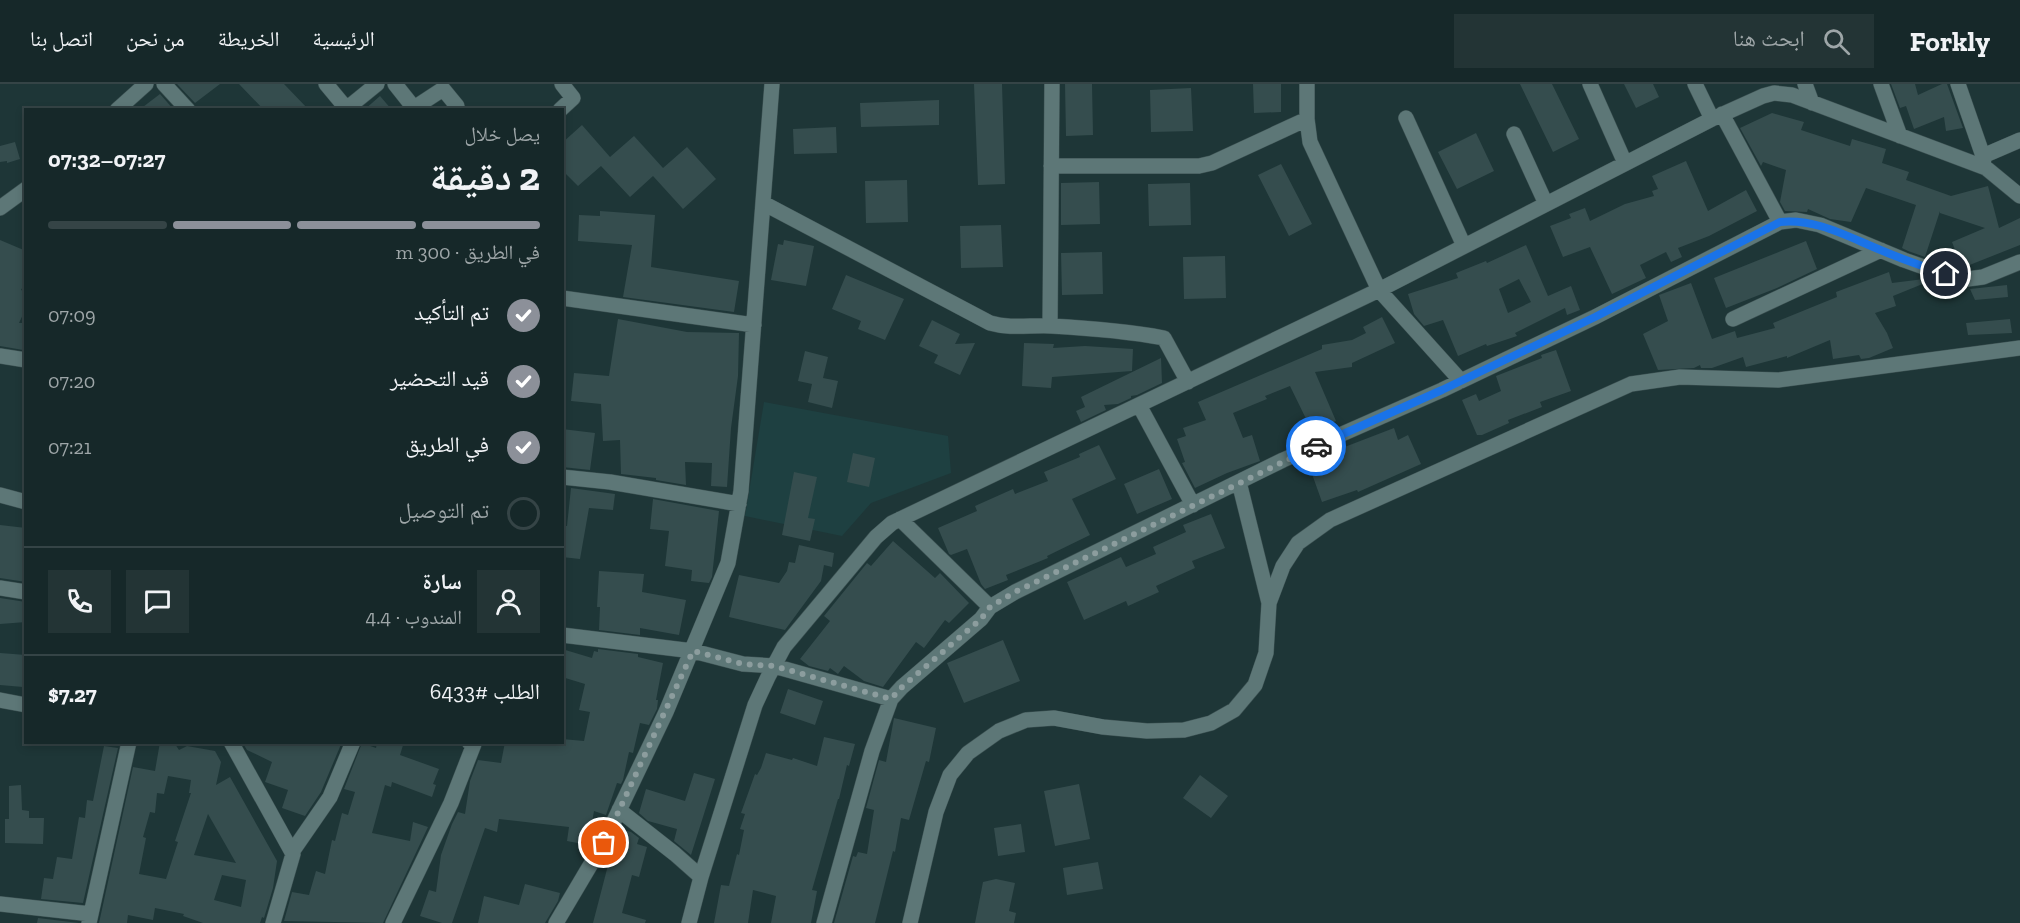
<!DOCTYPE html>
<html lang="ar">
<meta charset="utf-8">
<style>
body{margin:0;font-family:"Zilla Slab","Noto Naskh Arabic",serif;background:#233435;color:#f1f3f6;direction:rtl;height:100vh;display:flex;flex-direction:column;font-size:22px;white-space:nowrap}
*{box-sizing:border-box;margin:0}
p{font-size:20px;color:#9ea6a8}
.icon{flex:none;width:33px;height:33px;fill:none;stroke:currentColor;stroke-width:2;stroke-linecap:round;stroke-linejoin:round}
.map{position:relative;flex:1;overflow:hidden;direction:ltr}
.details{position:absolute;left:24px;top:24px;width:540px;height:636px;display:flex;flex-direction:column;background:#162829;border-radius:0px;box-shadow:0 3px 9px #0003,0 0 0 2px #354446;direction:rtl}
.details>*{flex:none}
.pin{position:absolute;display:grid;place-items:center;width:51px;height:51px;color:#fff;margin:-26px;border:3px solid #fff;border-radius:50%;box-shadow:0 2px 6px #0007}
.courier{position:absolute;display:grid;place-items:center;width:60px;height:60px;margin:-30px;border:4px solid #1a73e8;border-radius:50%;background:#fff;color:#222;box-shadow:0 2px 8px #0007}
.headline em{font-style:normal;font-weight:700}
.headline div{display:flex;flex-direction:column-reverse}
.headline{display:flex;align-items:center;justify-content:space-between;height:102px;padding:0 24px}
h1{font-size:39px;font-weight:700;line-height:45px}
.bar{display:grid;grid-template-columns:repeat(4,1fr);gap:9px 6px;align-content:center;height:72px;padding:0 24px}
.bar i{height:8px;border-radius:4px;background:#354446}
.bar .on{background:#8c9099}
.bar p{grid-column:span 4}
.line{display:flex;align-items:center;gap:15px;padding:0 24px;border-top:2px solid #354446}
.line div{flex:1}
.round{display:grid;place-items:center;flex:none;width:63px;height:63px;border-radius:0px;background:#233435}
ol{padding:0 24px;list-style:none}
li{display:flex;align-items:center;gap:18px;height:66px}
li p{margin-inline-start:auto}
li .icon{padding:6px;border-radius:50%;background:#8c9099;color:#fff;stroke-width:4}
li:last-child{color:#9ea6a8}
li i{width:33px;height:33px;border:3px solid #354446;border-radius:50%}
header{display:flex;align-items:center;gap:36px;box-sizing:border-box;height:84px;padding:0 30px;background:#162829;border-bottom:2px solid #354446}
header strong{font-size:28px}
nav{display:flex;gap:33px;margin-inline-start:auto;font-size:21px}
.search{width:420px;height:54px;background:#233435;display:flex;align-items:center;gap:15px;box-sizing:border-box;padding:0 21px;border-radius:0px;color:#9ea6a8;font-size:22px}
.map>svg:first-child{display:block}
.built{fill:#1e4041}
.building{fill:#354d4e;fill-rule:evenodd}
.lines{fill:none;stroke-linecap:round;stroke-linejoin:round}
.minor-casing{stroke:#3c5152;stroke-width:16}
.minor{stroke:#5d7777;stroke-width:15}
.done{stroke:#8c9d9e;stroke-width:6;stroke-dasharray:0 10.8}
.route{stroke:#1a73e8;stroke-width:8}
</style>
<header>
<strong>Forkly</strong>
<div class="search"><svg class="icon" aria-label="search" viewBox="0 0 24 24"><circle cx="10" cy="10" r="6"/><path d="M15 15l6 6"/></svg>ابحث هنا</div>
<nav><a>الرئيسية</a><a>الخريطة</a><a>من نحن</a><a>اتصل بنا</a></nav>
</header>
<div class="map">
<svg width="2020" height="839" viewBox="0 0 2020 839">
<rect width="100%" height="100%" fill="#1e3637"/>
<path class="built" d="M764,318L948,352L951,389L871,419L842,452L745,432Z"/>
<path class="building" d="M177,0H220L195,19Z
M239,0H284L309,26H264Z
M974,0H1002L1005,100L978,101Z
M1065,0H1092L1093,51L1066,52Z
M1253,0H1281V28L1254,29Z
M1520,0H1552L1579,55L1553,68Z
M1624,0H1653L1659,13L1636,24Z
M1891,0H1915L1918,11L1942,0H1947L1963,44L1946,47L1944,33L1914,45L1906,22L1900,24Z
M1191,4L1193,47L1151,48L1150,6Z
M160,10L174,26H139Z
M380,12L392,26H364Z
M939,16V41L861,43L860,19Z
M1772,29L1804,38L1801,46L1850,62L1852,55L1886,65L1882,79L1909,88L1906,96L1951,112L1988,102L1999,144L2020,134V161L1962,184L1952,158L1985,144L1940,129V127L1925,173L1908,167L1902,164L1916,121L1866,104L1851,138L1830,135L1808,125L1807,128L1785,127L1780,118L1786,86L1763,78L1761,82L1740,44Z
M582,41L610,73L634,52L663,84L687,63L716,95L683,125L653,92L630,113L601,82L578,102L562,86V59Z
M836,43L837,69L794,70L793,45Z
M1476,49L1494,87L1457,105L1438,68Z
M15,58L20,75L7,79V77L0,78V62Z
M1686,77L1708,127L1746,106L1757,127L1709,152L1678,164L1682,173L1671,178L1666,168L1640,181L1646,194L1612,210L1590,163L1563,173L1550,142L1571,134L1569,130L1585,124L1590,137L1625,120L1654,112L1652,107L1658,105L1652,92Z
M1281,80L1312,140L1289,152L1258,91Z
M907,96L908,138L866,139L865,97Z
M1099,98L1100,140L1061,141V99Z
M1190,99L1191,141L1149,142L1148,100Z
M600,127L655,131L651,183L739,197L734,228L623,213L632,161L578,157L579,131L600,132Z
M1001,141L1003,183L961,184L960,142Z
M0,156L26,167V197L21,206L26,208V224L19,239H26L23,266L0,262Z
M784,156L814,162L806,202L771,196L778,160L783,161Z
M1806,157L1817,185L1777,204L1726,224L1714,194Z
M1526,161L1548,212L1571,202L1580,226L1567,231L1565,224L1515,249L1517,252L1487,262L1486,260L1458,272L1443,236L1424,242L1414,230L1408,210L1458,194L1456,189L1486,177L1487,179ZM1519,195L1531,218L1508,229L1499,205Z
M1102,168L1103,210L1062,211L1061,169Z
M1225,172L1226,214L1184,215L1183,173Z
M1889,188L1892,199L1924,195L1925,199L1893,212L1896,222L1875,229L1887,249L1893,264L1869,274L1861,275L1859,271L1833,275L1830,256L1787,274V272L1746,283L1743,273L1712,284H1701L1700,281L1694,284L1658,286L1643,250L1668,237L1659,211L1691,199L1712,255L1735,247L1737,254L1775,244L1773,239L1837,213L1836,208Z
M846,191L904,215L885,256L858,245L861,237L832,225Z
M2007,201L2008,213L1975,216L1970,205Z
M1382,233L1395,259L1352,279V283L1315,288L1336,337L1312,347L1290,302L1265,312L1267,315L1233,329L1243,354L1252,351L1260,377L1227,389L1195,404L1182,379L1185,378L1177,355L1186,352L1183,344L1206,336L1198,318L1322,265V261L1352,256L1366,249L1363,243Z
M618,235L687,248L739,249L738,292L731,344L727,403L711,402L712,379L685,378L686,401L656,396V394L621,390L620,356L603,357L601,320L571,317L574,289L609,292Z
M2010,235L2012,249L1968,251L1966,239Z
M932,236L960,250L955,260L975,259L960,291L934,279L938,271L919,262Z
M1024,259L1054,260L1053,264L1085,262L1133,265L1132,287L1052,293L1051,304L1022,302Z
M1556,266L1571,307L1540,318L1542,323L1508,336L1509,339L1482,351H1477L1462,316L1476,310L1479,317L1501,307L1496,292L1542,274L1541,271Z
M805,267L828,273L823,294L838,297L832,324L808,318L812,300L798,297Z
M1161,274L1162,299L1137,311L1131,312V314L1118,320L1104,321L1106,326L1081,338L1076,327L1085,323L1081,313Z
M1394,344L1398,356L1408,351L1421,380L1358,408L1357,406L1322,418L1312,390L1328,384L1327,379L1345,372L1342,364Z
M562,345L595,349L590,386L562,383Z
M1099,361L1116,395L1072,415L1090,451L1047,472L1048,474L1006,491L1008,496L985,505L981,500L967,465L951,471L949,470L938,444L977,427L975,422L1013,405L1015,410L1048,397L1044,388L1080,373L1079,370Z
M853,369L875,374L869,403L847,398Z
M1159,385L1172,415L1137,430L1124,400Z
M794,388L817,393L808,434L815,435L810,457L782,451Z
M571,404L615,410L613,426L589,424L580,475L562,473V442H567Z
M653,415L719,427L712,493L709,499L691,497L692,486L665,482L669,447L650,445Z
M1211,430L1225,464L1192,477L1195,484L1156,502L1159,508L1128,522L1126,517L1084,536L1067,498L1121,473L1126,483L1156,470L1153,463L1186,448L1183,441Z
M0,441L26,444V498L0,494Z
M893,457L935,494L940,489L969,519L949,539L945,536L924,564L916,558L883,603L864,597L844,582L838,590L830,584L828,587L809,582L800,575L830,537L824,532L867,479L871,482Z
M799,461L834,469L832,483L824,481L821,497L785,546L729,533L739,491L779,499L787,487L789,478L795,479Z
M599,487L644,490L642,508L686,516L679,551L640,544V551L599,546L600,523H597Z
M0,514L26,518V538L0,540Z
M1003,556L1020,597L964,619L947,579Z
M562,565L592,574L594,567L598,568V565L638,570V573L663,579L656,616H658L657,625L649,641L640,639L633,669L629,668L623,696L621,700L617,699L606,731L594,727L588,761L567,757L569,743L499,735L497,748L485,744L452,839H442L420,832L429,806L436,808L441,771L452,740L458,728L465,730L470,697L478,676L501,679L505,658H562V655L584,657L590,628L579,626L585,600L562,593Z
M0,569L26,571L23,603L0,601Z
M788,605L823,617L815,641L780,629Z
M894,634L936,644L929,678L926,677L909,736L901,734L895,768L893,767L875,839H834L853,772L856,773L858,768L867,770L874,726L866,724L879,676L886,678Z
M824,653L855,660L849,682L847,681L839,715H838L812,806L817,807L811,839H771L776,812L753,806L748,839H714L721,801L729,802L737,770L739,771L744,746L740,745L745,730L741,729L755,690L757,691L761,684L766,669L792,676L793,674L817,682Z
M160,658L175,660L179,666L187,662L215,667L221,678L216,701L230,693L277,777L273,804L264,834L262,833L260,839H203L183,832L184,830L155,824L153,836L128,831L127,839H99L133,683L155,687ZM168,692L191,696L189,709H191L175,757L178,758L166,795L139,790L146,754L143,753L150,728L155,729L157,709L164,710ZM208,730L236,779L194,771ZM222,791L246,796L241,823L214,816Z
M242,658H342L321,708L305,732L282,724L288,706L265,698L272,678L247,666Z
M377,658H404L400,671L439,685L433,700L436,701L432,713L392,698L391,703L385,701L372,749L410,757L413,738L428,743L383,839L284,837L292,808L309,811L316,787L325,790L332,756L335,757L342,729L348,731L355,708L344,705L362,659L376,664Z
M104,662L118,664L83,819L41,815L44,794L53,795L57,773L72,775L79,733L85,734L87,716L93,717Z
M694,689L715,695L691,771L674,757L677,745L648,737L639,729L646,705L685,717Z
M1200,691L1228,712L1211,734L1183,714Z
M1079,700L1090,755L1055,762L1044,707Z
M21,701L22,726L29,727V734H44L43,760L5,759V735H9V702Z
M1021,740L1025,768L998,772L994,744Z
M621,745L631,748L639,754L637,760L647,763L639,793L632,791L622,829L646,836L645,839H593L613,762Z
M1098,778L1103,805L1067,811L1063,784Z
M996,795L1015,799L1009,827L1016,829L1014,839H975L983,798Z
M525,800L560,809L558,817L545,839H478L484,812L519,821Z
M38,834L79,839H80H37Z"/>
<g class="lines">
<defs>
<path id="minor" d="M164,0L188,26
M326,0L346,24
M395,0L414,24L443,5L457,22
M1307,0V35L1310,58L1379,206L1461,297
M1590,0L1625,79
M1695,0L1712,35
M1805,0L1812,19
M1881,0L1900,52
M1958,0L1983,72L1984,83
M117,26L146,0
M345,26L377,0
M560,26L573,14L562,0
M1722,30L1780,138
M1406,34L1464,162
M1514,50L1546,120
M1983,72L2020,56
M1051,82H1199L1212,79L1307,35
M763,119L990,239C1011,245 1030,241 1051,242C1088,244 1127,247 1164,254L1188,298
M0,124L26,105
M562,214L754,241
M1733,235L1881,166
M1050,242L1052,0
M0,272L26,276
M1139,321L1193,421
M562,393L610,398L739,420
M1239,398L1269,519
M0,411L26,418
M900,435L990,523
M0,504L26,508
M562,551L693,567L743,580L774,582L891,615
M0,616L26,621
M231,658L293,770L273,839
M619,726L675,770L701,793
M292,768L330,713L353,658
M0,820L91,830
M89,839L129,658
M393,839L451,719L474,660L469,658
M556,839L604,758L666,628L728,479L741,407L772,0
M689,839L701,793L755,621L768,593L784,563L876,453L892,439L1379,206L1712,35L1763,12L1774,9L1792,11L1986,84L2020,112
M824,839L872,667L891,615L902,603L981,535L990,523L1015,508L1283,376L1442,306L1595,233L1780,138L1796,136L1820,141L1904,176L1960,196L1983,193L2020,178
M910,839L936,728L950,691L968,669L999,647L1026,636L1054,634L1103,643L1147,647L1184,646L1211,639L1234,626L1255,601L1266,569L1269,519L1283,482L1298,459L1330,436L1631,300L1680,293L1778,296L2020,264"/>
</defs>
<use href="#minor" class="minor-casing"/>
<use href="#minor" class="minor"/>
</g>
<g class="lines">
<path class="done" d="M604,759L693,567L743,580L774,582L891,615L902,603L981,535L990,523L1015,508L1316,362"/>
<path class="route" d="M1316,362L1442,306L1595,233L1780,138C1817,134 1850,154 1883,167C1904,176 1925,183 1946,190"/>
</g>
</svg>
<div class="pin" style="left:604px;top:759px;background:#ea580c"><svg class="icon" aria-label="bag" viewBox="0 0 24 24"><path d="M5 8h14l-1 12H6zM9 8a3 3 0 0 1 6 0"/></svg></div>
<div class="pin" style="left:1946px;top:190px;background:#1f2937"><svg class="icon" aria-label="home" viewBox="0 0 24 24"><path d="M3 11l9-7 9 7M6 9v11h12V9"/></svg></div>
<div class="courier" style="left:1316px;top:362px"><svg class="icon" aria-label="car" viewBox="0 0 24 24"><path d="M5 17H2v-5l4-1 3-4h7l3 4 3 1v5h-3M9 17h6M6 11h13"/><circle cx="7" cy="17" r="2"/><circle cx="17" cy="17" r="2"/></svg></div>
<section class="details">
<div class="headline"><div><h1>2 دقيقة</h1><p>يصل خلال</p></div><em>07:27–07:32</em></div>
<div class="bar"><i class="on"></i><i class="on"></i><i class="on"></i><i></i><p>في الطريق · 300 m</p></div>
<ol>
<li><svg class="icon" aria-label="check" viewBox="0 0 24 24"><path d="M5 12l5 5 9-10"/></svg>تم التأكيد<p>07:09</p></li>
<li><svg class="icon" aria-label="check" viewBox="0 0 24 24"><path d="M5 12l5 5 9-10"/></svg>قيد التحضير<p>07:20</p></li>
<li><svg class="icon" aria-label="check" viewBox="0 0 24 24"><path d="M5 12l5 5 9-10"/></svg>في الطريق<p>07:21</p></li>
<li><i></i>تم التوصيل</li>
</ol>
<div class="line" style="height:108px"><a class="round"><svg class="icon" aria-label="person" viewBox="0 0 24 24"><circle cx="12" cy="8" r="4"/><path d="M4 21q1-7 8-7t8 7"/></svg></a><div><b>سارة</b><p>المندوب · 4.4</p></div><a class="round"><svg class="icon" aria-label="chat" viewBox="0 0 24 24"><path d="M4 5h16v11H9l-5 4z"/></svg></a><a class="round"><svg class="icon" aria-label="phone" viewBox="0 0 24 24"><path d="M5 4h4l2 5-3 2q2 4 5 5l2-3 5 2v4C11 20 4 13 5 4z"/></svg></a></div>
<div class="line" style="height:78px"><div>الطلب #6433</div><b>$7.27</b></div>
</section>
</div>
